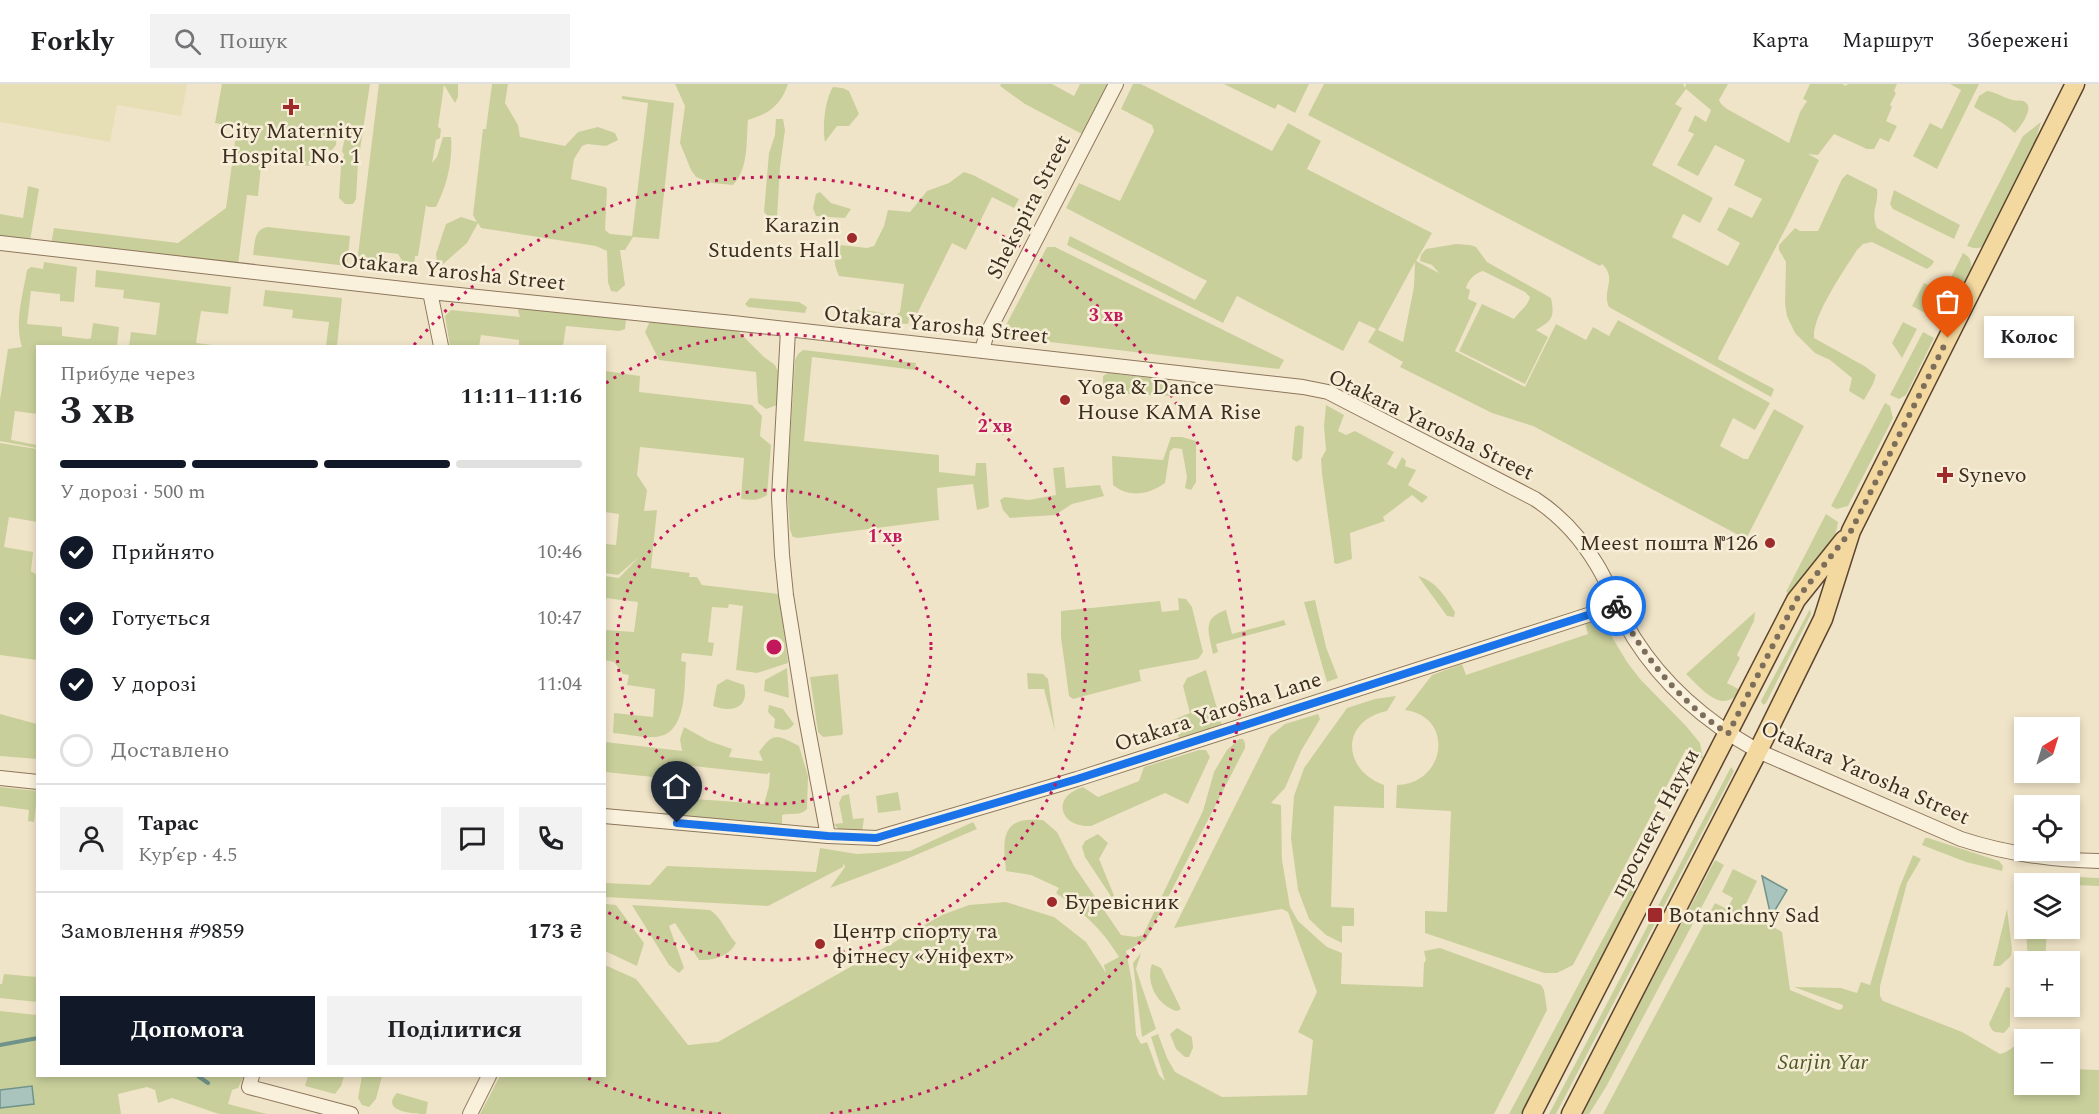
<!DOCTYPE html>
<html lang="uk">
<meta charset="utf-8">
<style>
body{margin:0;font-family:Spectral,serif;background:#f2f2f2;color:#202124;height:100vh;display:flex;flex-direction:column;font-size:22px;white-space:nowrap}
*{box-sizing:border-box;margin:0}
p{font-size:20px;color:#757577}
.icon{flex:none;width:33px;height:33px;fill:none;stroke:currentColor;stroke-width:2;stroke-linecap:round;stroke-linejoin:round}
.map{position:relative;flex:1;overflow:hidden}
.panel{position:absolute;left:36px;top:261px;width:570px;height:732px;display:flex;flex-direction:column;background:#fff;border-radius:0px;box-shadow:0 3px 9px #0003}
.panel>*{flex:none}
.needle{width:39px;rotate:38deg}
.buttons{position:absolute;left:2014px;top:633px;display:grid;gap:12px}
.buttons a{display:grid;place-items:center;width:66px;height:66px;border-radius:0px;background:#fff;box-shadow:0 3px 9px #0003;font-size:30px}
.pin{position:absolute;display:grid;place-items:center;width:51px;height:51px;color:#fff;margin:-62px -26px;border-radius:50% 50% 50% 0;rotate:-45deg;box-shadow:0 0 6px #0007}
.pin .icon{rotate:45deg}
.courier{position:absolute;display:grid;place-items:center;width:60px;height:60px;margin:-30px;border:4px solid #1a73e8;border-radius:50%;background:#fff;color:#222;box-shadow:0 2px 8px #0007}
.bubble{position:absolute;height:42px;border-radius:0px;background:#fff;box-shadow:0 3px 9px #0003;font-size:20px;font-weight:700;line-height:42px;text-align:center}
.head em{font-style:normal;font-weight:700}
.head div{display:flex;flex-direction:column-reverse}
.head{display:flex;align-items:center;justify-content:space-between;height:102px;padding:0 24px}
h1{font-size:39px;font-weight:700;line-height:45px}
.bar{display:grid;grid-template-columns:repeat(4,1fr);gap:9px 6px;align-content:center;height:72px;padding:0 24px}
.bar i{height:8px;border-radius:4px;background:#e0e0e0}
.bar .selected{background:#111827}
.bar p{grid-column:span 4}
.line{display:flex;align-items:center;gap:15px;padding:0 24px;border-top:2px solid #e0e0e0}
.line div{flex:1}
.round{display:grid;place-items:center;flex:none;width:63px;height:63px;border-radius:0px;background:#f2f2f2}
ol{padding:0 24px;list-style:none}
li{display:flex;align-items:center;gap:18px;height:66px}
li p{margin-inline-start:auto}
li .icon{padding:6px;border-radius:50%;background:#111827;color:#fff;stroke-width:4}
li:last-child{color:#757577}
li i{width:33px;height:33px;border:3px solid #e0e0e0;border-radius:50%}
.action{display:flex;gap:12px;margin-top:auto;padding:12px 24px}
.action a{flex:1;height:69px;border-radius:0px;background:#111827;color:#fff;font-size:24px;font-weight:700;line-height:69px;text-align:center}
.action a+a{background:#f2f2f2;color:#202124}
header{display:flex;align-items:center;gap:36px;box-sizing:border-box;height:84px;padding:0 30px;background:#fff;border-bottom:2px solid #e0e0e0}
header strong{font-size:28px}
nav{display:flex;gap:33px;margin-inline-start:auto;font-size:21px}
.search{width:420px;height:54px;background:#f2f2f2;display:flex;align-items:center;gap:15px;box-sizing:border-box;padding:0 21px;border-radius:0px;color:#757577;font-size:22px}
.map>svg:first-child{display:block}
.farmland{fill:#e6deb5}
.green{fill:#c9cf9b;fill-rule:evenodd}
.water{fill:#a9c4bc;stroke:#6f938a;stroke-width:1.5}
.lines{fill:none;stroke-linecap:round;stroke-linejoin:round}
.stream{stroke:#6f938a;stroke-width:4}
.minor-casing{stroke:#8d765c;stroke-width:16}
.major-casing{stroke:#5b4430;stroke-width:21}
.minor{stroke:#faf1dc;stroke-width:14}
.major{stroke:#f3d9a0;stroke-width:18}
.done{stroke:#7c6e5b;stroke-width:6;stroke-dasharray:0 10.8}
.route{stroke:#1a73e8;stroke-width:8}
.ring{fill:none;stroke:#c2185b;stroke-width:3;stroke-dasharray:3 6}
.poi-dot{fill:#9e2a2b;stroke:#f7eed8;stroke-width:2}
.labels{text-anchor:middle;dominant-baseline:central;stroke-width:5;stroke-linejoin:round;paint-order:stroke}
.poi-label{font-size:22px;fill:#3d2e20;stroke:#f7eed8;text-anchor:start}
.street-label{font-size:22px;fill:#3d2e20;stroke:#f7eed8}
.park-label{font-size:22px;font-style:italic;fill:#4d5a26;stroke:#f7eed8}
.centre{fill:#c2185b;stroke:#f7eed8;stroke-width:3}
.ring-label{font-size:18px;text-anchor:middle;font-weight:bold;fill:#c2185b;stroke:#f7eed8;stroke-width:5;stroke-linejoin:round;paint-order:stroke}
</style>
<header>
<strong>Forkly</strong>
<div class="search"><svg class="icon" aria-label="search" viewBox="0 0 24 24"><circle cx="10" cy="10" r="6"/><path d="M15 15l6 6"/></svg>Пошук</div>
<nav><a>Карта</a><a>Маршрут</a><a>Збережені</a></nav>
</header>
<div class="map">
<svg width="2099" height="1030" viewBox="0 0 2099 1030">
<rect width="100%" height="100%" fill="#f0e4c8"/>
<path class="farmland" d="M0,0H187L181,32L117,21L110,58L0,38Z"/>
<path class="green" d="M222,0H370L358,79L356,115L353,120H345L339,114L341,81L344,71L342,67L346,49L337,47L336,61L332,66H313L311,82L271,78V73L262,72L258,112L247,111L238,181L51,160L54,144L178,159L226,124L237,43L215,39Z
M379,0H458V13L455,19L444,1L438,43L441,45L440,54L436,56L432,79L437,73L443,53H451C453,77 447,101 436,123H428L426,121L418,172H415L414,185H407L398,170L382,168L379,182L360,180L358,171Z
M492,0H508L505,19L518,41L520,53L565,62L578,48L598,43L615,49L618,56L606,62L587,60L582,62L574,75L571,95L605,103L607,105L605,146L610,150L632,152L648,19L622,15V12L674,19L659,155L633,153L625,166H620L625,201L617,208L611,207L608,198L607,167L596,162L481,144L478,139L467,159L442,181L437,179L436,170L446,140L461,133L477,138L473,131L483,45H486Z
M675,0H788C781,21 769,30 748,36C746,58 749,84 733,101L712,99L696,93L691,86L680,59L685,22Z
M1001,0H1052L1074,12L1080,0H1113L1086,50H1082L1025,20L1000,2Z
M1133,0H1141L1272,67L1288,39L1321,57L1307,85L1432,149L1416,177L1439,189L1432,181L1420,177L1421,171L1426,165L1456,160L1470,161L1476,163L1487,178L1551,214C1555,233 1552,237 1536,246L1548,253L1525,300L1459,267L1482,220L1514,235C1519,227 1527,224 1530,213L1525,208L1483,187C1475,189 1468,196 1466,204L1470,206L1468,215L1477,219L1455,267L1525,303L1556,240L1586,256L1593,243L1609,252L1618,236L1770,319L1755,346L1733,334L1720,362L1744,375H1748L1774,325L1804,342L1746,455L1533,342L1492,329L1400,283L1403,278L1368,258L1376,245L1359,237L1343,267L1237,212L1223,239L1067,161L1070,152L1195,216L1207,197L1066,124L1079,99L1120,117L1154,47L1152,41L1121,25ZM1415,178L1414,203L1403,258L1378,246Z
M1224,0H1309L1295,29L1278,20L1275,25Z
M1324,0H1683L1685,4L1686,0H1728L1719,16L1721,20L1727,25L1789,59L1800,28L1807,17L1803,15L1810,0H1842L1846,2L1848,0H1897L1894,7L1896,9L1890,21L1892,23L1886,37L1897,42L1889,58L1880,54L1874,65H1867L1834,50L1818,71L1808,70L1819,76L1790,136L1719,272L1718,275L1725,279L1774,305L1771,313L1609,223C1601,207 1618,195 1602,180L1600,182L1308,31ZM1686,5L1711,26L1706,38L1695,31L1688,47L1694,50L1677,81L1698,92L1715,61L1745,76L1734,101L1762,115L1752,134L1729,123L1717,146L1740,159L1728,182L1672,153L1683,130L1700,139L1713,114L1652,81L1682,24L1675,20Z
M1950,0H1979L1937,85L1913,72L1930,39L1942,45L1961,6Z
M833,3L843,4L849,7L859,30L849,42H837L825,58C822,44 825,15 833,3Z
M1987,7C1995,8 2001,12 2009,15C2014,17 2019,16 2023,17C2037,22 2020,43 2015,49C2000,35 1990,33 1974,23L1979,12Z
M776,35H783L785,46L780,83L777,134L773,138L764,128L769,69L775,51Z
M2041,38L2031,71L1984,161C1979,166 1973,164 1967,162L2023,52Z
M964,88L973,91L1019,115L1014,124L992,113L966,166L952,159L916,232L910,231L908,240L855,236L844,233V228C859,222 880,229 895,232L900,228L904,200L839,192C833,179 833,173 841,161L867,164L874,162L884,142L888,126L910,128L927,107L949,99Z
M1847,90L1877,105C1879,121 1870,127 1877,144L1934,177L1932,181L1927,185L1872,158L1863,160L1857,166C1845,185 1812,232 1814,254L1866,283L1876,291L1873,300L1864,316L1849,307L1852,294L1830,276L1815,269L1795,249L1787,232L1785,220L1786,178L1779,166V161L1795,144L1800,147H1818L1842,95Z
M28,102L39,105L30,157L4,153L0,151V130L23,134Z
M1894,106L1960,141L1954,155L1893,125L1890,120Z
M820,108L831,119L851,125L845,134L816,132L813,124L816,110Z
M267,143L350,152L347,182L253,171C255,160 253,146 267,143Z
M1047,163H1055L1284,276L1279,285L1007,253L1003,247Z
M1963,169C1970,173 1972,177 1971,185L1943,239L1932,232Z
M44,178L77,183L74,218L60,217V210L31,207L27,240L62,243V252L88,255L91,254L93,239L119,243L117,262H38L37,330L15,327L11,356L37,361V364L0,357V316L8,265L22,263C14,238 23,211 27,186L31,183L43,185Z
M96,186L231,203L228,230L201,227L196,259L220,262H129L131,248L156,251L160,219L123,214L124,206L95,203Z
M1924,199L1937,205L1925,229L1912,222Z
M265,206L342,214L337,262H326L329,238L292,234L293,226L263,222Z
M750,214L799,218L807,223L805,229L748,223L745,220Z
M520,223L611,231L626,236L625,245L619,247L566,242L563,262H519V256L481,251L479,262H450L445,232L451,226L520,233L518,227Z
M650,237L736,245L764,273L775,281L780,291V320L766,325L758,319L756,288L659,276L645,248Z
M1903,238L1917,245L1902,274L1892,259Z
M1923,248L1934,254L1906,311L1899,315L1890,311Z
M803,266L916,279L915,286L812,273L804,357L939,371V388L975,392L976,379H986L989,423L977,426L973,400L937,404L939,436L798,454L793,453L790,446L787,403L795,276L798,270Z
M605,287L640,292L639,308L752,321L762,332L760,352L771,361L767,411C759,417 750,416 741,415L744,374L640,363L637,391L647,406L644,427L657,426L651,484L690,489L689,493H697L702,501L779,510L788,579L757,589L736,586L743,522L729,520L728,524L712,523L708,558L714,559L712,572L682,569L681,577L686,578C684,602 688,651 655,653C642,654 627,650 613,649L614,629L653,633L655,605L627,601L629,591L623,590L614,578L605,576V546L634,548L638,518L605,514V492L619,494L639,473L618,491L605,489V460L616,461L619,430L605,428Z
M1108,289L1168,296L1173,301V312L1103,309V292Z
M1885,319L1890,322L1893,334L1848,422L1837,425L1831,422Z
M1326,321L1344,331L1338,347L1346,351L1355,347L1394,368L1387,380L1396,385L1402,373L1406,377L1405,382L1416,386L1408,401L1428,413L1422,419L1412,411L1383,433L1385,437L1350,449L1352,475L1337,480L1334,479V475L1322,390L1321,375L1326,366L1324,342Z
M1299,341L1304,343L1302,374L1297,378L1292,375L1295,343Z
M1171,353H1182L1196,357V398L1191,406L1185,404L1187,393L1182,365L1174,364L1170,367L1165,399C1148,411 1129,414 1113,401L1112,372L1163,376Z
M0,359L37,365V438L9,433L4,463L33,468L31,487L37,491V576L0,571Z
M1064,383L1066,404L1100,401L1104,412L1072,420L1055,431L1010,434L1003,426L1000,416L1005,413L1029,416L1056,411L1053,384Z
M1826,430L1838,438C1834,467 1810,490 1793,512L1786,508Z
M1418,492C1437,498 1445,512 1455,528L1454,533L1447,532Z
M1178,514L1186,515L1192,523L1203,568L1198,575L1139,586L1141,597L1073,615L1069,612L1061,553V527L1160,517L1162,528L1179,526Z
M1315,516L1326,563L1338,594L1327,598L1304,518Z
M1810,525L1811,530L1766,619L1763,621L1761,617Z
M1226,526L1232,550L1284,536L1286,541L1216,560L1218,568L1213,570C1209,549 1201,534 1226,526Z
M1755,528L1754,537L1737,571L1740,574L1727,599L1740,606C1723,633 1700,603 1686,590Z
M1592,538H1599L1609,548L1627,578L1640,595L1686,642L1700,659L1703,675L1686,665L1573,881L1557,889H1544L1425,849V827L1447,828L1451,727L1396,724L1397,701C1445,700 1456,633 1405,626L1432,591L1462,580L1466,591L1588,550L1585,539Z
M787,584L789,614L764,607L765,596Z
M1206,586L1222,642L1180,657L1173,636L1190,629L1183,602L1187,594Z
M1027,589L1043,590L1048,595L1055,647L1044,605H1028Z
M838,590L843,649L842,651L823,653L818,648L810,593Z
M727,595L744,601C750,624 732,629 713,622L717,601Z
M1396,612L1387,627C1340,637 1342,686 1384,701V724L1334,722L1331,823L1354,824V842H1342V859L1326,851L1309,835L1298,806L1291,754L1294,712L1304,684L1347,624L1375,615Z
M769,621L783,625L794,640C788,648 784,646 774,644L775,635L768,628Z
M0,630L37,640V675L0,672Z
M1318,630L1320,635L1301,667L1285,704L1271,719L1281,721L1282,776L1290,823L1298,837L1319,856L1327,863L1342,869L1341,900L1423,903L1424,879L1426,876L1424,867L1440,864L1541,901L1544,906L1547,926L1494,1030H480L500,992H604L605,881L636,895L688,961L718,958L942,831L969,821L1006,818L1054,833L1086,858L1106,889L1104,881L1119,873C1101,844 1084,829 1056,809L1059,804L1031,791L1006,787C1005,772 999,745 1018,738C1025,735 1036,736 1043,736L1057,748L1074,782L1121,851L1135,853L1143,851L1203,727L1214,688L1227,666L1239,655H1243L1245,659V664L1146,856L1126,867L1132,898L1136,951L1141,960L1147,958L1159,991L1165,997L1151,953L1158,950L1167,974L1175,988L1222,1013L1307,1011L1313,956L1298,948L1317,908L1288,828L1282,825L1174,844L1270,652L1285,640Z
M684,643L709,657L732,665L729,673L763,677L759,668C774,647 777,651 799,662L808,692L807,725C799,733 791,728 782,731V742L666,733L665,722L667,713L764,720L769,702L770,688L767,690L665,679L663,694L605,688V658L682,667L680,655Z
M1199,666H1206L1210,673L1188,720L1165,709L1091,742C1060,744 1050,713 1083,703L1098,713L1139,697L1144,683Z
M1731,683L1734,687L1556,1030H1549Z
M0,703L37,707V721H36L34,738L28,737L29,726L0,722Z
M898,708L901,726L878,729L876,712Z
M849,710L853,735L864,734L862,748H840L834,740L843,739L839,719L842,712Z
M973,738L977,745L897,779L830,804L845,783L843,779V783L768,822L605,813V799L650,801L667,782L816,788L820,764L857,770L910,767Z
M1098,750L1108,759L1099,775L1115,814L1122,813L1127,815L1122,823H1118L1085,773L1082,763L1085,757Z
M1925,754H1928L1999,777L2003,782L2002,787L1966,778L1922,761Z
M1913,771L1921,775L1907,799L1880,902V912L1883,917L1962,948L2000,970C2015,966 2018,955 2031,952V955L2025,956V1000H2070V985L2099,986V1030H1603L1715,819L1727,825L1733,814L1722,808L1733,785L1757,797L1743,826L1782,848L1790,906L1838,926L1842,925L1843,921L1794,903L1841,904L1857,909L1861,898L1870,901L1900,802Z
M1715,776L1724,781L1606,1003L1589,1030H1581Z
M2034,791L2099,794V802L2027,799Z
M1634,797L1643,802L1521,1030H1509Z
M605,820L616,821L644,859L637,882L605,867Z
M632,821L710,826C721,833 726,848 736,859C729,872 714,877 699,876L675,839L669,842L684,884L679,889L669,881Z
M2007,825L2012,865L2011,872L2000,882H1993Z
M2026,845H2047L2045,877H2028Z
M1141,869L1136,885L1156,945L1142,953L1133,879Z
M1152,880L1161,884L1181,925L1177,927C1158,922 1145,899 1152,880Z
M4,890L37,893V918L0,914V900H2Z
M2006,903L2010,904V942L2004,949L1995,948L1992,946L1989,940Z
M0,927L37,931L38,992H244L238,1004L232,1006L228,1020L267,1030H219L172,1014L158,1019L155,1006L147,1003L118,1010L121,1030H0Z
M1177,944L1192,953L1193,964L1189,973H1185L1176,965L1170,950Z
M308,992H344L341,1002L335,1010L305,1002Z
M362,992H382L376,1015L369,1023L362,1021L358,1014Z
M397,1009L428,1018L426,1030C415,1030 379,1028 397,1009Z"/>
<path class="water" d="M1762,792L1787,806L1771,833Z
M32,1002L34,1020L0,1024V1006Z"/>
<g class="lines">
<path class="stream" d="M0,961L38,954
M198,992L208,999"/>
<defs>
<path id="minor" d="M0,159L430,208L733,239L1303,303L1328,308L1535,415C1561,432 1581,454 1597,481C1611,504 1620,531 1634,554C1665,603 1708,639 1758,667L1961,755C2007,770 2050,776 2099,777
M430,208L441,262
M788,246L779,413L782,471L786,511L805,629L828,752
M982,267L986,252L1116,0
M0,694L38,698
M604,732L828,752L877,754L1077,695L1616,522
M252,992L249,1003L351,1030
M470,1030L489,992"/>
<path id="major" d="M1532,1030L1796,516L1844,456
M1571,1030L1758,667L1823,535L1851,447L2075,0"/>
</defs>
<use href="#minor" class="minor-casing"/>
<use href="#major" class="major-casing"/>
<use href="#minor" class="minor"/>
<use href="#major" class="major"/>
</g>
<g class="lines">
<path class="done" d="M1616,522C1646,575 1678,616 1728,650L1796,516L1851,447L1948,254"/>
<path class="route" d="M677,739L828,752L876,754L1077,695L1616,522"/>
</g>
<g class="ring">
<circle cx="774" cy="563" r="157"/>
<path d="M606 299A313 313 0 1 1 606 827"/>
<path d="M721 1030A470 470 0 0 1 583 992M414 261A470 470 0 1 1 827 1030"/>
</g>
<g class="poi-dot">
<path d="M288 14h6v6h6v6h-6v6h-6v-6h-6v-6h6z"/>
<circle cx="852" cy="154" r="6"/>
<circle cx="1065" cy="316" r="6"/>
<path d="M1942 382h6v6h6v6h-6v6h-6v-6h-6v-6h6z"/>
<circle cx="1770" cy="459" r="6"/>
<circle cx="1052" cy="818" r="6"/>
<rect x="1647" y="823" width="16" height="16" rx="3"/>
<circle cx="820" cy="860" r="6"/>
</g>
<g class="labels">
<g class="poi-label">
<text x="291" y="47" text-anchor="middle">City Maternity<tspan x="291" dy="25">Hospital No. 1</tspan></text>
<text x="840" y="141" text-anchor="end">Karazin<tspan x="840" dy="25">Students Hall</tspan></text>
<text x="1077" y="303">Yoga &amp; Dance<tspan x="1077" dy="25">House KAMA Rise</tspan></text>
<text x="1958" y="391">Synevo</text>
<text x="1758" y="459" text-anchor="end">Meest пошта №126</text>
<text x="1064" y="818">Буревісник</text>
<text x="1668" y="831">Botanichny Sad</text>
<text x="832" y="847">Центр спорту та<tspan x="832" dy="25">фітнесу «Уніфехт»</tspan></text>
</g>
<g class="street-label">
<text transform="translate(1029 123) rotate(-63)">Shekspira Street</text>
<text transform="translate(453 188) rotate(6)">Otakara Yarosha Street</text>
<text transform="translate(936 241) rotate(6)">Otakara Yarosha Street</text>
<text transform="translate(1431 341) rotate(26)">Otakara Yarosha Street</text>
<text transform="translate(1218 628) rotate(-18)">Otakara Yarosha Lane</text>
<text transform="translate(1865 689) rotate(24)">Otakara Yarosha Street</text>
<text transform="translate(1655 739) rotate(-62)">проспект Науки</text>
</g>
<g class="park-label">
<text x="1823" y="978">Sarjin Yar</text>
</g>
</g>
<circle cx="774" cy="563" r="9" class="centre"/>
<g class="ring-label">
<text x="1106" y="237">3 хв</text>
<text x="995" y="348">2 хв</text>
<text x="885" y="458">1 хв</text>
</g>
</svg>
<div class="buttons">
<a><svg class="needle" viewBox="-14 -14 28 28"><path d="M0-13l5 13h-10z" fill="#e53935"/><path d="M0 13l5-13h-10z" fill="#757577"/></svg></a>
<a><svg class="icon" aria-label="locate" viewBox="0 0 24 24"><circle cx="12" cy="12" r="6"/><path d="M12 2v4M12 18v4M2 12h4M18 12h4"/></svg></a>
<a><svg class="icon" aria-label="layers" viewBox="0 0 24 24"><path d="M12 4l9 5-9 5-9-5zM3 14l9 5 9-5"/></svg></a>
<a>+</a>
<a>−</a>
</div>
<div class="pin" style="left:1948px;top:254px;background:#ea580c"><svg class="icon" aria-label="bag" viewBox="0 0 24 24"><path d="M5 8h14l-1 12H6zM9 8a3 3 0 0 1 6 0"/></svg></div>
<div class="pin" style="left:677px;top:739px;background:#1f2937"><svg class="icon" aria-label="home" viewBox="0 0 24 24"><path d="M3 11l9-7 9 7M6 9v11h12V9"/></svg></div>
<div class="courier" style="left:1616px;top:522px"><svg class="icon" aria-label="bike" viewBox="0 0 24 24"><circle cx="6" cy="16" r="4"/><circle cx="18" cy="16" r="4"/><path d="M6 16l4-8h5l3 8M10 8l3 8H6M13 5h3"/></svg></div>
<div class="bubble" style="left:1984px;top:232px;width:90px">Колос</div>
<section class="panel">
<div class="head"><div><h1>3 хв</h1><p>Прибуде через</p></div><em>11:11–11:16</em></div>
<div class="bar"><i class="selected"></i><i class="selected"></i><i class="selected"></i><i></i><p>У дорозі · 500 m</p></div>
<ol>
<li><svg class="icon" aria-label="check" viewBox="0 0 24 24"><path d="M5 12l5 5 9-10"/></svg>Прийнято<p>10:46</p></li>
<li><svg class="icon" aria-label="check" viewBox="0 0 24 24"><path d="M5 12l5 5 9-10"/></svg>Готується<p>10:47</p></li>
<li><svg class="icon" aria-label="check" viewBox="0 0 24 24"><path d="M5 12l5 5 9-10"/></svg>У дорозі<p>11:04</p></li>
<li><i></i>Доставлено</li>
</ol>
<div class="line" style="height:108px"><a class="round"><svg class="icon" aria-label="person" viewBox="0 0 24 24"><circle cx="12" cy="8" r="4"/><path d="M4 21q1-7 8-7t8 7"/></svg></a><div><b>Тарас</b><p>Кур’єр · 4.5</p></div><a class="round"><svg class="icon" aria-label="chat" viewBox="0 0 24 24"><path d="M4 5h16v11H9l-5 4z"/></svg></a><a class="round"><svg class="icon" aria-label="phone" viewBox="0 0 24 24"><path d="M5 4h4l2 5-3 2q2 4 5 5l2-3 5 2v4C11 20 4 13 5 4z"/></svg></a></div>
<div class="line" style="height:78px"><div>Замовлення #9859</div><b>173 ₴</b></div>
<div class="action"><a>Допомога</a><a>Поділитися</a></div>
</section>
</div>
